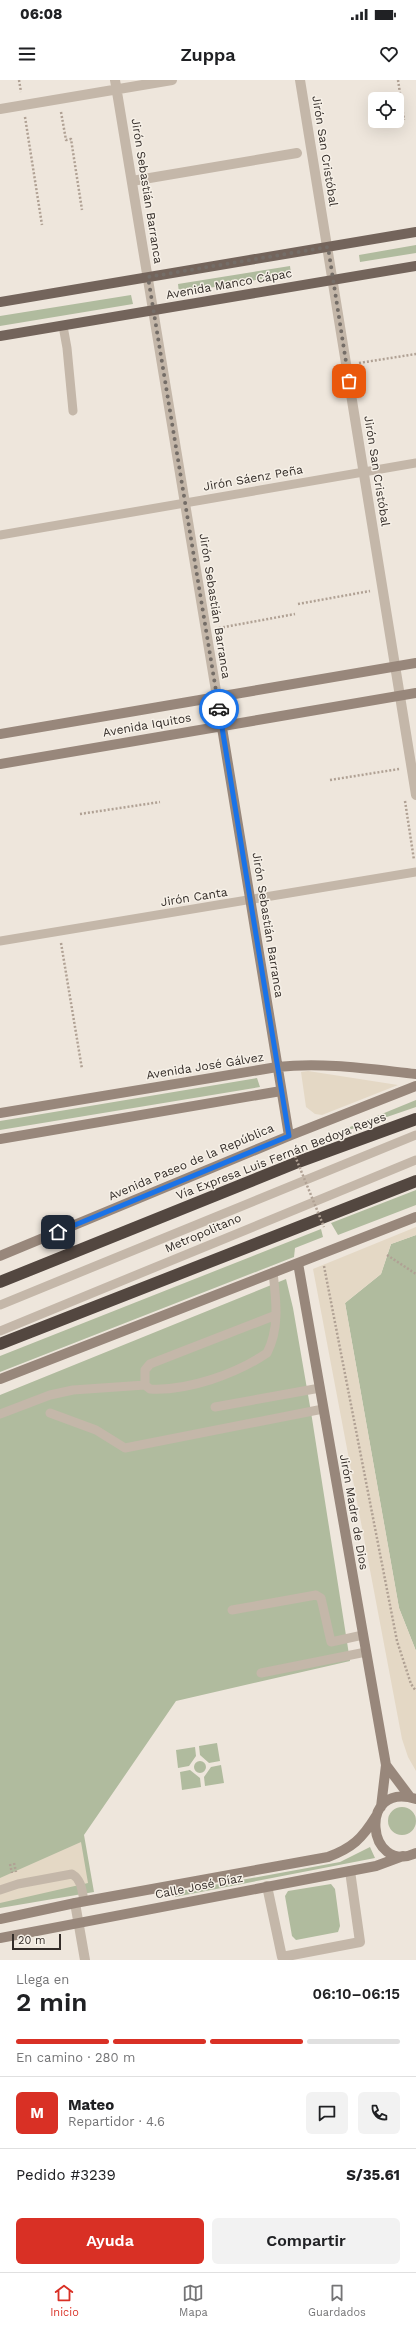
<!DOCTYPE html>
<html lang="es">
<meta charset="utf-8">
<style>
body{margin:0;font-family:"Work Sans",sans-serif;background:#f2f2f2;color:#202124;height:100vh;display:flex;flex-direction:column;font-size:15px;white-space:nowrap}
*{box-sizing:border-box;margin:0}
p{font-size:13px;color:#757577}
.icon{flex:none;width:22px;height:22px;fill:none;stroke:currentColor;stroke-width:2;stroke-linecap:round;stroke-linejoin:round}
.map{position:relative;height:1880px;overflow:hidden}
.side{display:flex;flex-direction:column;background:#fff;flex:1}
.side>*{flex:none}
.controls{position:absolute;left:368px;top:12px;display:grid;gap:8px}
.controls a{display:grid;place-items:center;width:36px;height:36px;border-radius:6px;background:#fff;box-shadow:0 4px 16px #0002;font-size:20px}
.scale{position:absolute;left:12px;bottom:10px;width:49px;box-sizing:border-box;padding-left:4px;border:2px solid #332c28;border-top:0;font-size:11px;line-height:14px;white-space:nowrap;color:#332c28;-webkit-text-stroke:3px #f6f0e7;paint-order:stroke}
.pin{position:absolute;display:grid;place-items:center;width:34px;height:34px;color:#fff;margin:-17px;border-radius:8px;box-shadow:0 2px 6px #0006}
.courier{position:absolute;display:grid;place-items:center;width:40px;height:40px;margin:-20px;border:3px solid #1a73e8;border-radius:50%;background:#fff;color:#222;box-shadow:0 1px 5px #0007}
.overview em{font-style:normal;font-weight:600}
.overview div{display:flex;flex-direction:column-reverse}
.overview{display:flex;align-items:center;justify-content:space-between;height:68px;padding:0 16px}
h1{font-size:26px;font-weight:600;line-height:30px}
.bar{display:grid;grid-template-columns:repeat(4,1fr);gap:6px 4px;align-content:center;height:48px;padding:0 16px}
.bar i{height:5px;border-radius:3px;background:#e0e0e0}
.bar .active{background:#d93025}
.bar p{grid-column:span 4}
.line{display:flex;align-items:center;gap:10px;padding:0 16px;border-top:1px solid #e0e0e0}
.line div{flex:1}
.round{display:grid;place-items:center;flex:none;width:42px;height:42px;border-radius:6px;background:#f2f2f2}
.cta{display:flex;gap:8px;margin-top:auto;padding:8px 16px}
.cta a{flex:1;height:46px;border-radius:6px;background:#d93025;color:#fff;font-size:16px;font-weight:600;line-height:46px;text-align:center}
.cta a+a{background:#f2f2f2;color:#202124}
.status{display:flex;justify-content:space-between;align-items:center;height:28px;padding:0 20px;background:#fff;direction:ltr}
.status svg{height:11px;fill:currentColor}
header{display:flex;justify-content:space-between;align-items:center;height:52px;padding:0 16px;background:#fff;font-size:18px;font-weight:600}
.tabs{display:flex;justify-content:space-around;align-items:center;height:56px;border-top:1px solid #e0e0e0;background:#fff;font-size:11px;color:#757577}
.tabs a{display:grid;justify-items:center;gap:2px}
.tabs .active{color:#d93025}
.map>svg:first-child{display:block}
.green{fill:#b0bb9e}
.plaza{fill:#e4d8c5}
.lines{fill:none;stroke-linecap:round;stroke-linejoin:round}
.path{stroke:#b0a194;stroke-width:2.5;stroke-dasharray:2 2;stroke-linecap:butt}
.lane{stroke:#c4b7a9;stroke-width:9}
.street{stroke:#c4b7a9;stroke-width:10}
.secondary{stroke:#98877b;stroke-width:10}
.primary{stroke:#73645b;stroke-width:10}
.highway{stroke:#534740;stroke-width:12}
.path-bridge{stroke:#b0a194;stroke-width:2.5;stroke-dasharray:2 2;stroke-linecap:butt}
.done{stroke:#746d67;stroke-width:4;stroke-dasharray:0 7.2}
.route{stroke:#1a73e8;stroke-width:5}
.labels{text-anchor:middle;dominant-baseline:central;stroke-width:3;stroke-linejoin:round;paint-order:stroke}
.street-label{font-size:12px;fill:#332c28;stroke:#f6f0e7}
</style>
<div class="status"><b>06:08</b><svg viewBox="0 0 49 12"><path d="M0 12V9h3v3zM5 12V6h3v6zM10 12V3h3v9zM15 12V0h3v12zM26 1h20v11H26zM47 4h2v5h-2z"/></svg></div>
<header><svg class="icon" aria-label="menu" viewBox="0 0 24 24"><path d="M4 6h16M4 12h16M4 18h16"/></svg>Zuppa<svg class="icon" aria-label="heart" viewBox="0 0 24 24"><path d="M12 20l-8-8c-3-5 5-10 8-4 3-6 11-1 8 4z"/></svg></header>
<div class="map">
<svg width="416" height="1880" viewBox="0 0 416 1880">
<rect width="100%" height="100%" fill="#eee6dc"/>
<path class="green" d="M416,165V173L360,182L359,175Z
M290,186L291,194L179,213L178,204Z
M131,215L133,224L0,246V236Z
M257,998L260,1007L0,1050V1041Z
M416,1020V1027L349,1050L350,1047Z
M416,1110V1125L338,1155L331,1143Z
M321,1149L323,1157L295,1168L294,1177L0,1292V1276Z
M416,1155V1571L399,1528L345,1223L381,1194L391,1164Z
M286,1199L293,1228L311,1332L350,1581L176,1621L84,1755L94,1812L0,1828V1315Z
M217,1663L220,1681L209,1683L200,1675L199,1666Z
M195,1667L196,1676L189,1686L178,1688L176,1670Z
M194 1687a6 6 0 1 1 12 0a6 6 0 1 1-12 0Z
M221,1685L224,1703L205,1706L204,1697L211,1687Z
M190,1690L200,1698L201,1707L182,1710L180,1692Z
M388 1741a14 14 0 1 1 28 0a14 14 0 1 1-28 0Z
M370,1767L375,1778L175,1817V1812L340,1782Z
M331,1804L335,1809L340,1846L338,1852L296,1860L292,1856L285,1816L288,1811Z"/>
<path class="plaza" d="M308,991L398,1005L322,1035L315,1034L306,1027L301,992Z
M416,1147V1155L391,1164L381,1194L345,1223L399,1528L416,1571V1691L408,1677L402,1659L313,1189Z
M81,1762L88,1803L0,1823V1798Z"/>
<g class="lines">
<path class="path" d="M19,0L21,12
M398,0L404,40
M61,32L66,60L71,59L82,130
M25,37L42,145
M359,283L416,274
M298,524L370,511
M219,548L295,534
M330,700L399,689
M405,721L414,780
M80,734L160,722
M61,863L82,989
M387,1175L416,1194
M324,1186L397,1561L411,1604L416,1611
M14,1783L16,1792
M10,1784L12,1793"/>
<path class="lane" d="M63,246L67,268L73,331
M0,455L416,383
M0,861L416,792
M273,1192C276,1220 280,1248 267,1273C236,1294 188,1311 150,1309L145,1305V1290L150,1284L276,1235
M0,1225L416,1055
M0,1251L416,1080
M215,1327L320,1308
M50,1333L96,1350L125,1368L323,1329
M0,1334L50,1315L73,1310L145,1305
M232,1530L316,1515L321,1518L331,1562L363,1555
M261,1593L366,1572
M0,1810L18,1804L72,1794C82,1800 82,1811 84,1821"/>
<path class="street" d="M115,0L217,617
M300,0L416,715
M0,29L172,0
M132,101L297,73
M267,1806L282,1877L360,1862L350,1791
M75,1823L85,1880"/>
<path class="secondary" d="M217,617L289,1056
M0,654L416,583
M0,684L416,613
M0,1033L277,987C324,982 369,989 416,994
M0,1059L281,1011
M0,1176L289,1056L416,1006
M298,1183L386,1685L381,1727
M0,1299L416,1137
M386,1685L410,1717
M416,1719C357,1700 367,1796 416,1773
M0,1839L75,1823L328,1777C352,1768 362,1759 376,1736
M0,1858L376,1786L403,1776"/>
<path class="primary" d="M0,222L416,152
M0,256L416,186"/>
<path class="highway" d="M0,1202L298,1082L416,1039
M0,1264L416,1101"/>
<path class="path-bridge" d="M295,1076L324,1147"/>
</g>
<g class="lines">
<path class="done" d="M219,629L148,197L328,167L349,301"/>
<path class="route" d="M58,1152L289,1056L219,629"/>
</g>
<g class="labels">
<g class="street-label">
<text transform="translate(325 71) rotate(81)">Jirón San Cristóbal</text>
<text transform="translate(147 111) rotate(81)">Jirón Sebastián Barranca</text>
<text transform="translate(229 204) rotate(-10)">Avenida Manco Cápac</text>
<text transform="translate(377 391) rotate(81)">Jirón San Cristóbal</text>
<text transform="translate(253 398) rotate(-10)">Jirón Sáenz Peña</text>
<text transform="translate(215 526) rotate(81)">Jirón Sebastián Barranca</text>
<text transform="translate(147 645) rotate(-10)">Avenida Iquitos</text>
<text transform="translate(194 817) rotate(-9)">Jirón Canta</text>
<text transform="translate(268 845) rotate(81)">Jirón Sebastián Barranca</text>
<text transform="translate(205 986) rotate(-9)">Avenida José Gálvez</text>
<text transform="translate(281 1076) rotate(-21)">Vía Expresa Luis Fernán Bedoya Reyes</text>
<text transform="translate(191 1082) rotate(-23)">Avenida Paseo de la República</text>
<text transform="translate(203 1153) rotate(-23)">Metropolitano</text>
<text transform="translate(354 1432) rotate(80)">Jirón Madre de Dios</text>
<text transform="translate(199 1806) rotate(-11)">Calle José Díaz</text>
</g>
</g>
</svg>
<div class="controls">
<a><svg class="icon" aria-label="locate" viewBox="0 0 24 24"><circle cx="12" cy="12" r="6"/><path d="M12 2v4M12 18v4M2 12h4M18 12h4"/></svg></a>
</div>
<div class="scale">20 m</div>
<div class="pin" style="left:349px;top:301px;background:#ea580c"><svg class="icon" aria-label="bag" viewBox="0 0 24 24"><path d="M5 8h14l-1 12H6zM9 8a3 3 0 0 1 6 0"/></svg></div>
<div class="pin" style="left:58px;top:1152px;background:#1f2937"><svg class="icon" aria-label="home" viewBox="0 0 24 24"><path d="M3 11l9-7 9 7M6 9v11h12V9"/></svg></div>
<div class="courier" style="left:219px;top:629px"><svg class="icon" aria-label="car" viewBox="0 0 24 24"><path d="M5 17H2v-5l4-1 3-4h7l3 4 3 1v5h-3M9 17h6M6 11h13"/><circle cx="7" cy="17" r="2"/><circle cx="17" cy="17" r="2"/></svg></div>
</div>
<section class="side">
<div class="overview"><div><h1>2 min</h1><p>Llega en</p></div><em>06:10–06:15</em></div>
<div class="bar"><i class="active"></i><i class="active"></i><i class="active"></i><i></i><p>En camino · 280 m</p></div>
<div class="line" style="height:72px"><b class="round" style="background:#d93025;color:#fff">M</b><div><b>Mateo</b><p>Repartidor · 4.6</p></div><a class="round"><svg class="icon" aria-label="chat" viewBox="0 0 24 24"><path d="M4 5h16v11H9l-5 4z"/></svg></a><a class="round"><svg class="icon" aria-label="phone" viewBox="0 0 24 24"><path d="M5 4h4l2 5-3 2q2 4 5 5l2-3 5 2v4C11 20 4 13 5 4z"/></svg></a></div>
<div class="line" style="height:52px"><div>Pedido #3239</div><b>S/35.61</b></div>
<div class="cta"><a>Ayuda</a><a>Compartir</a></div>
</section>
<nav class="tabs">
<a class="active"><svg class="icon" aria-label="home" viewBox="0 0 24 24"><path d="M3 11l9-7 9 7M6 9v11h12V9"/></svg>Inicio</a>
<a><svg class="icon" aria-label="map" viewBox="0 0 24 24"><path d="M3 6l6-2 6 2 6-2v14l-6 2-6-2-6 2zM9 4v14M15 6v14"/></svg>Mapa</a>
<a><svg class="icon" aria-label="saved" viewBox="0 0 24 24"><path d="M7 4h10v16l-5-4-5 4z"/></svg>Guardados</a>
</nav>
